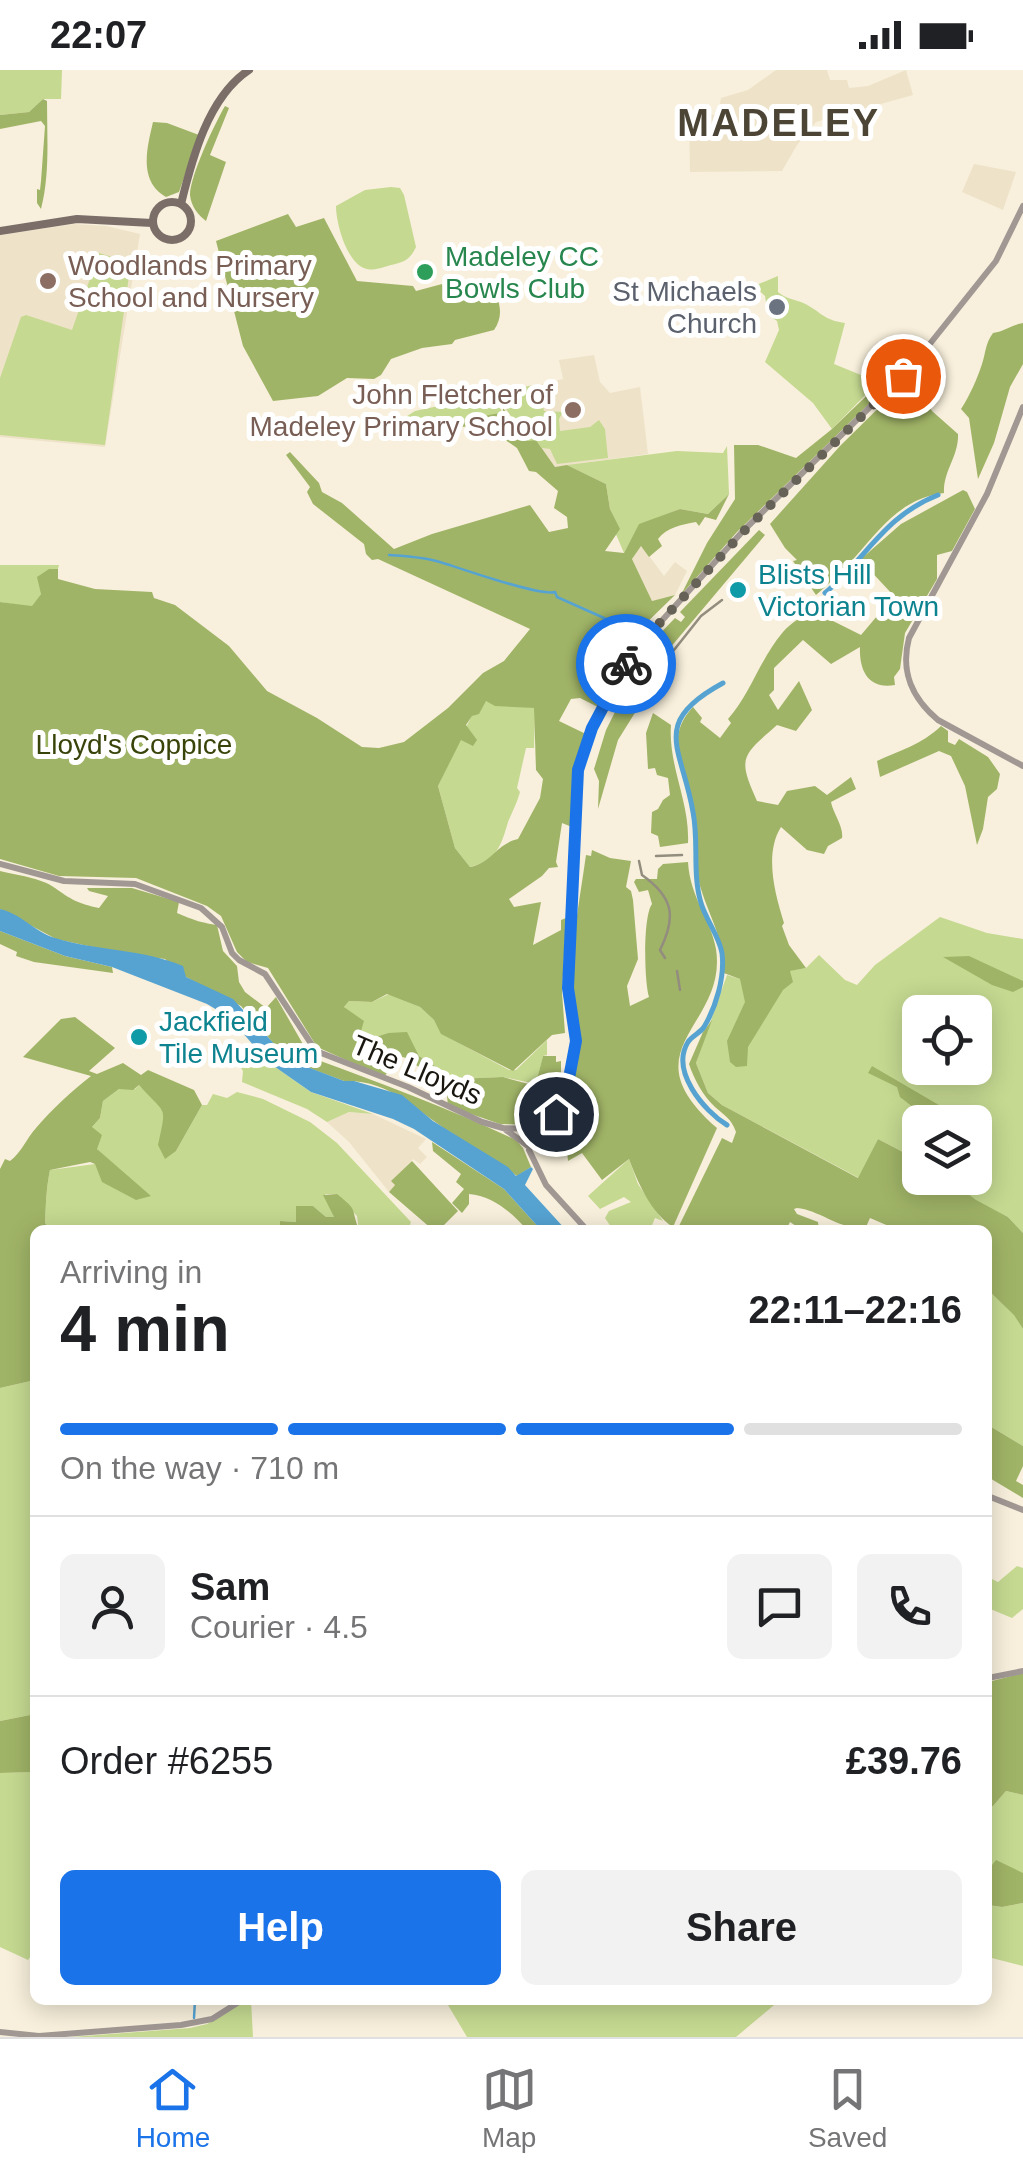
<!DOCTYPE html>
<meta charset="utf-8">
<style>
body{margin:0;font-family:Arial,sans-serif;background:#f2f2f2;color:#202124;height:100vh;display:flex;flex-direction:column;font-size:38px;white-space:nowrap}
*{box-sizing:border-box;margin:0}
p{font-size:32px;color:#757577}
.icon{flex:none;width:55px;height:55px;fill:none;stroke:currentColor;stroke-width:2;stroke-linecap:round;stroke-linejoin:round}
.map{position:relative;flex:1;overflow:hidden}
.drawer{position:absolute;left:30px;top:1155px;width:962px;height:780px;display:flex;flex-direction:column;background:#fff;border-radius:15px;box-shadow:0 5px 25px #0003}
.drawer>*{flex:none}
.tools{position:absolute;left:902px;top:925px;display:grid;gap:20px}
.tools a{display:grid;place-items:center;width:90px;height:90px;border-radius:15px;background:#fff;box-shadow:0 5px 25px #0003;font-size:50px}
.pin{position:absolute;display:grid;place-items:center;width:85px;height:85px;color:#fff;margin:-42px;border:5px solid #fff;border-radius:50%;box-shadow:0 2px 10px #0007}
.courier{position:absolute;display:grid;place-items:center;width:100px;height:100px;margin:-50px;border:8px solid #1a73e8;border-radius:50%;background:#fff;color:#222;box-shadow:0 2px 12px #0007}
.overview em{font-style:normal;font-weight:800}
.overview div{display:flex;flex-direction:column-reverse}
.overview{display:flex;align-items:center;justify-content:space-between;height:170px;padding:0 30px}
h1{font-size:65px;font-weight:800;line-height:75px}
.bar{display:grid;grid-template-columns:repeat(4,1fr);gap:15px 10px;align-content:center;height:120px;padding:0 30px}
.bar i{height:12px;border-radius:8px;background:#e0e0e0}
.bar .current{background:#1a73e8}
.bar p{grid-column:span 4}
.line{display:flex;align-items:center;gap:25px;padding:0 30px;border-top:2px solid #e0e0e0}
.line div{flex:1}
.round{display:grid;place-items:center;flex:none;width:105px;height:105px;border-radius:15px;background:#f2f2f2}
.cta{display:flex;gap:20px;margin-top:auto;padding:20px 30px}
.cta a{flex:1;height:115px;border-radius:15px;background:#1a73e8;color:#fff;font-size:40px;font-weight:800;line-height:115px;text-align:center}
.cta a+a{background:#f2f2f2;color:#202124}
.status{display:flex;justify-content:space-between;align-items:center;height:70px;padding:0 50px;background:#fff;direction:ltr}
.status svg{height:28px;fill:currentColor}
.tabs{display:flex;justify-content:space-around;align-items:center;height:140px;border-top:2px solid #e0e0e0;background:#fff;font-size:28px;color:#757577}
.tabs a{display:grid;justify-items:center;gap:5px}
.tabs .current{color:#1a73e8}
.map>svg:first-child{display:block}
.built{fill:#eee3c8}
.green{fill:#c5d991;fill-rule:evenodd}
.forest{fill:#a0b467;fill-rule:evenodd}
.water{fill:#56a3d2}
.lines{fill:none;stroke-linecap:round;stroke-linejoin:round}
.stream{stroke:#56a3d2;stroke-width:2.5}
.canal{stroke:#56a3d2;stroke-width:5}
.tertiary{stroke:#a19894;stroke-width:6}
.secondary{stroke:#7b6e69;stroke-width:8}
.rail{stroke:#938d7f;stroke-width:2.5}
.done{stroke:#676257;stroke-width:10;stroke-dasharray:0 18}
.route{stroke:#1a73e8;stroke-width:12}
.leisure-dot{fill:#2e9e5b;stroke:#fff;stroke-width:4}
.education-dot{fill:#8d6e63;stroke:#fff;stroke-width:4}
.worship-dot{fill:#6b7280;stroke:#fff;stroke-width:4}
.culture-dot{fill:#0f9aa8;stroke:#fff;stroke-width:4}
.labels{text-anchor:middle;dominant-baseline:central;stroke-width:10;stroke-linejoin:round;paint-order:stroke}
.leisure-label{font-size:28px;fill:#27864d;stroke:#fff;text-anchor:start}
.education-label{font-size:28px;fill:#785e54;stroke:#fff;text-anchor:start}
.worship-label{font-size:28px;fill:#5b616d;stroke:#fff;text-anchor:end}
.culture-label{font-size:28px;fill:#0d838f;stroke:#fff;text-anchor:start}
.park-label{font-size:28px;fill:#38440a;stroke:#fff}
.street-label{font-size:28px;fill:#19160f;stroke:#fff}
.district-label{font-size:38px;font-weight:bold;letter-spacing:2.5px;fill:#4c4535;stroke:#fff}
</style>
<div class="status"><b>22:07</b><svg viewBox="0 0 49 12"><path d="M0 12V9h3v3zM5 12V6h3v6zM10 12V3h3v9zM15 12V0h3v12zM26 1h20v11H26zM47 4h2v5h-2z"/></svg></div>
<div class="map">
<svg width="1023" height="1967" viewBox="0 0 1023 1967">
<rect width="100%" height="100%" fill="#f8f0dc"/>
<path class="built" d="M776,0H827L830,10H847L849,18L868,16L906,0L913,25L816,52L797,75L782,101L690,102L689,44L718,45L721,28L748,20Z
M974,94L1016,102L1003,140L962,122Z
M74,154L106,156L140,164L105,377L0,367V165Z
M594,285L600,312L610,323L640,317L648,384L555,397L536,370L503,338L495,324L563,309L559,290Z
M641,475L664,506L675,492L687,501L675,525L652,531L632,489Z
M349,1042L373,1044L426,1069L418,1078L427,1087L420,1094L413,1089L392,1111L395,1115L389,1122L349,1072L327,1052Z"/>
<path class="green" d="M0,0H62L61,29H43L29,42L0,45Z
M391,117L400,118L404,125L416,177C410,190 404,192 391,195C383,197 374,201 367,199C347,195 336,153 336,136L365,120Z
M99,183L129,192L130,199L105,375L0,365V308L21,247L26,245L72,260Z
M778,206V222C785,228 792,229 801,232C820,240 822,250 845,253L834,294L878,312L832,359L813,333L765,292L779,260L777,251L768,245L765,226L754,216Z
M538,314L544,341L563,342L559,349L560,361L590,357L599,350L605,359L608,388L557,394L550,379L542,378L536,370L528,372L501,331L519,318Z
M486,326L497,332L502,342L442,358L392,366L393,355L415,341Z
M727,376L729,424L708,444L680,439L639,455L624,483L615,462L619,459L610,439L606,414L567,395L677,381L723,383Z
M0,495H59L58,499H49L41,524L32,537L0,532Z
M485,631L535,638L534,678H526L517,718L520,722C517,733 512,742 508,752C501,776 497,790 470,797L455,778L438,716L472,645L479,643Z
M940,847L987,863L1023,869V1163L1008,1147L976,1131L947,1108H975V1052H920V1091L878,1069L859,1108L722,1035L708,1023L696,993L727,905L740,909L806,898L819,885L845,910L857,915L875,895ZM920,942H975V998H920Z
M389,924L420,937L434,950L442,964L509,1000H516L547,970V985L543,986L536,1014L503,1007L456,1009L419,986L411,974L388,963L367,971L344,937L349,931L372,932Z
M252,974L268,992L311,1022L373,1044L349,1042L327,1052L307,1039L242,1012L243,1001L237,992Z
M139,1015L161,1035L165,1054L176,1081L202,1035H207L213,1024L227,1028L237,1022L263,1029L310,1052L337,1073L411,1152L408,1160H359L357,1146L336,1124H325L334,1147H326L313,1136H296V1152L281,1151L280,1160H51L45,1153C46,1135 46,1119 50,1100L95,1094L105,1088L97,1079L92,1057L100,1048L103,1031L119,1019H135Z
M629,1089L638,1114L663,1151L655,1148L650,1160H613L605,1148L609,1141L631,1132L624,1127L600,1139L588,1126Z
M988,1220L1015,1245L1023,1259V1376L988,1355Z
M35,1310V1644L0,1651V1318Z
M1017,1496L1023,1498V1539L1012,1548L988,1538V1507L998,1512Z
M35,1702V1881L28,1890L0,1877V1703Z
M1006,1721L1023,1725V1803L988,1800V1738L993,1736Z
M1023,1833V1896L988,1887V1835L1002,1837Z
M251,1930L253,1967H71L190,1958L207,1954L245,1931Z
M445,1930H780L736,1967H467Z"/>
<path class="forest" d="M43,29L47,31C47,67 50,104 41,139L37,133V119L40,120L41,111L45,56L41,51L0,59V45L29,42Z
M225,36L229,38L210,85L226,92L206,151C198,145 191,136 190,125C190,106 215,53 225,36Z
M153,52L167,53L199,65L179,122L166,127C138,111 147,78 153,52Z
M288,144L296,157L324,148L357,211L413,216L416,221L442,214L444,219L488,210C498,226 506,243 494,260L455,270L452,274L422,278L391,289L381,305L374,309L347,308L318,326L273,331L243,276L216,171Z
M1023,253V294L1010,317L994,373L978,409L969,348L961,339C970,325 977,309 982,294C986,282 985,274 993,263C1005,261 1011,255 1023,253Z
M912,282L916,288L737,462L681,525L707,473L735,429L734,375H758L796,388L832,359Z
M916,301L924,302L930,309L929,336L932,341L958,364C959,386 943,401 944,423C903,428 882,456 856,486C844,500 830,513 816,525L793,491L797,490L785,478L770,454L840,376Z
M503,338L528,371L536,370L555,397L567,395L606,414L610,439L620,459L605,481L624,483L639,454L680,439L708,444L729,424L716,450L705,447L699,456L696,452C681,455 667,457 658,469L662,476L649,487L641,476L632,489L652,531L675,525L636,563L623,555L610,556L619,571L617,580L623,593L616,589L605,609L612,613L600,638L580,628L571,629L559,651L588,665L575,696L572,757L562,753L556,792L558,797L549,798L542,806L509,829L514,837L541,832L533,875L561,860V850L566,848L562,923L565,963L552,965L513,1001L441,964L434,950L420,937L387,924L372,932L349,931L344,937L364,951L361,961L367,970L388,963L407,962L419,986L456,1009L503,1007L532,1015L536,1013L543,986H556V992L561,991V1003H568C563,1022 557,1043 542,1055L500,1054L448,1036L446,1016L406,988L399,986L384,1007L317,977L268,898L247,892L237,882L221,846L207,836L136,808L59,806L0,789V532L32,536L41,524L37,507L49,499H58V509L95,519L152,522L154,528L175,535L229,576L267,621L317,648L362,677L379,678L404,672L448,638L483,603L504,591L530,559L378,489L372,490L366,484L364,474L313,434L307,422L310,417L286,385L290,382L319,413L322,422L342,433L394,479L432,464L530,435L549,462L568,458L567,447L554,438L558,421L536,402L529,401L517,378L504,369L501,346L468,356L395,369L392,366L503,342ZM486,631L495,636L534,638L536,700L543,709L540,728L518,769C496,774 493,792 470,797L455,778L438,716L461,670L473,676L477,670L466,655L472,646L479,644Z
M963,420L967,422L975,439L952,481L937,485V509L905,563L900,599L894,607L895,615C868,620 859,600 860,577L831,594L803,570L774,598V620L769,625L778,640L799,611L812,640L796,661L777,655C742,686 737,687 757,731L778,735L787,721L815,716L827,725L851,707L856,719L831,732C833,743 844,757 842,768L828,776L824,784L807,780L781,757C764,784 775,824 784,853L782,856L789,875L806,898L790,901L793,912L783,920L748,977L747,996L736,997L730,992L727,971L745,932L740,909L721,902C726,871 710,849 701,819C693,794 699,767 694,741C688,705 661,670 693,637L702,648L700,652L720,668L731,653L728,649C751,623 760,589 783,562C791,552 805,546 814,537L827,548L861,565L894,526L865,495L853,506L845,503L901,454Z
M759,460L765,465L659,591L641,633L618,670L598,739L599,711L594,699L606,660L648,576L675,548L681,552L685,547L680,542Z
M653,643L671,655C668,696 690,732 688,773L660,777L658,766L651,763L652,742L658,739L663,730L670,725L668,708L657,705L655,698L648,699L646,663Z
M941,656L948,661V672L955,675L959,669L988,687L1000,704L997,719L988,727L983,759L977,775L965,716L951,686L939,681L880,707L877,691C901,680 921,675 941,656Z
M592,780L610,788L631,791L626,817L631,821L633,830L638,889L627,916L630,936L649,927C644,910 643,846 652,834L648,820L639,822L634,812L636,809H657L658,799L663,794L688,792C690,828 711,849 716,879C728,957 625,978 717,1058L673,1157C651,1143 638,1113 629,1089L602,1110L582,1083L568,1091L567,1081L577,1056L557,1046C591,1003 570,944 572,894C574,858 581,821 586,785L591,786Z
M0,801C16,805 42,808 55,818C70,829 79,834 99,838L108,826L89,821L87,818H132L179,832L177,843C194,850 198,852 217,855L223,881L237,896L239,912L245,922L266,938L276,927L308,983L315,989C383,1014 450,1039 516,1070L523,1078L531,1097L517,1106C495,1090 473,1077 450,1062C415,1040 391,1010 344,1011L288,990L241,936L186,907L165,889L125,884L56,869L0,839Z
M0,861L65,886L112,897L113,903L34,892L16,886L17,882L0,874Z
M969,886L1023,911V917L1013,922L992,915L943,887Z
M75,947L115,978L89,1001L97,1004L123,993L141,1005L148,1000L194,1020L202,1035L176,1081L165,1089L158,1075C167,1033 166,1046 139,1015L133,1020L119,1019L103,1031L100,1048L92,1057L102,1065L97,1079L151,1126L136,1130L102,1112L95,1094L90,1092L50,1100C46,1119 46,1135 45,1153L51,1160H35V1310L0,1318V1099L5,1089L10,1091C22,1082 26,1069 36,1058C52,1039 72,1021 91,1006L23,987L61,949Z
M712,950L696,993L708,1023L722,1035L858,1108L878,1069L920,1091V1108H947L976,1130L1008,1147L1023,1163V1259L1014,1245L988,1220V1160H898L870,1148L866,1157C845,1163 820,1140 797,1138L794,1139L797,1144L818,1152L819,1160H802L790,1152L788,1156L791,1160H677L722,1068L732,1073L736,1062C731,1048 725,1046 715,1037C703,1026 694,1009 689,994L703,962Z
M872,996L968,1052H945L927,1042L918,1041L900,1027L897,1017L868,1003Z
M432,1072L504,1119L541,1160H527C512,1142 492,1126 469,1124V1134L462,1143L452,1133L464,1119L456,1112L461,1104L433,1081Z
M412,1091L458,1141L439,1160H433L389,1122L395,1115L391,1111Z
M337,1124C359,1142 350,1136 359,1160H280V1151L296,1152V1136H313L326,1147H334L323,1125Z
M988,1355L1023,1376V1396L1016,1411L1023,1415V1428L988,1407Z
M1023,1603V1725L1006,1721L993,1736L988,1738V1612Z
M35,1644V1702L0,1703V1651Z
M996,1790L1023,1803V1833L1002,1837L988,1835V1800Z"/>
<path class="water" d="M0,839C20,843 35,862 55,868C97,881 143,879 183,896L186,907L233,929L289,990L344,1011H354L402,1025L433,1051L508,1097L516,1106L531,1097L533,1099L525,1115L566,1160H541L504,1119L414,1059L393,1049L311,1022L268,992L229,947L207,934L112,897L65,886L0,861Z"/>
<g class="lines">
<path class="stream" d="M389,485C405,486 427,487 443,493C460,498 541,527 555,522L557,527L613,552
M194,1948L195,1930"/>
<path class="canal" d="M825,523C866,489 884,446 938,425
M723,613C649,653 682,677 693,742C699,772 692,803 701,833C706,850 719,866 722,883C725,907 716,937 704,957C700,963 692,966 688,972C670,1001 704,1041 727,1055"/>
<path class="tertiary" d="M1023,337L987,424L909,568C900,602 912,628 938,650L1023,696
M0,794L64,811L135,814L201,838L222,857L232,883L239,890L265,904L316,981L408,1017L482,1052L503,1058L538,1059
M506,1060L528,1076
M587,1160L546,1115L529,1080L535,1063L556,1044L566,1025L576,971L569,902L577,700L592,658L629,589L641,568L657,556L743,461L913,295L996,191L1023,136
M988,1426L1023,1440
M988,1608L1023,1601
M0,1962L39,1966L181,1955L212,1949L242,1930"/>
<path class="secondary" d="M153 151a19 19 0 1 1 38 0a19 19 0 1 1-38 0Z
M181,134C192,89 208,27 249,0
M0,161L77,149L152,153"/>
<path class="rail" d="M674,580L701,546L722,530
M656,786L682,785
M639,791L642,805C673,827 677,846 660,880L665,888
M677,901L680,920"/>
</g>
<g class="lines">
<path class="done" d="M626,594L641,568L657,556L744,461L903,306"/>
<path class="route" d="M556,1044L566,1024L576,971L568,918L578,700L592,658L626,594"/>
</g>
<circle class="leisure-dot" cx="425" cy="202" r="10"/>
<g class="education-dot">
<circle cx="48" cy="211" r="10"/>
<circle cx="573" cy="340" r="10"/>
</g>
<circle class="worship-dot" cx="777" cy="237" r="10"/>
<g class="culture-dot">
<circle cx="738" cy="520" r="10"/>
<circle cx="139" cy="967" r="10"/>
</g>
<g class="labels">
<g class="leisure-label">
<text x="445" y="186">Madeley CC<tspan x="445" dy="32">Bowls Club</tspan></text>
</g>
<g class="education-label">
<text x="68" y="195">Woodlands Primary<tspan x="68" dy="32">School and Nursery</tspan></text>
<text x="553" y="324" text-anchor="end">John Fletcher of<tspan x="553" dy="32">Madeley Primary School</tspan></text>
</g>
<g class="worship-label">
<text x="757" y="221">St Michaels<tspan x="757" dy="32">Church</tspan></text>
</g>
<g class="culture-label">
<text x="758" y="504">Blists Hill<tspan x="758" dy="32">Victorian Town</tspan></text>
<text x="159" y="951">Jackfield<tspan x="159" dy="32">Tile Museum</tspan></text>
</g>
<g class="park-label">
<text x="134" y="674">Lloyd's Coppice</text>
</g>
<g class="street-label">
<text transform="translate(417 1000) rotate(23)">The Lloyds</text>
</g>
<g class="district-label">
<text x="779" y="53">MADELEY</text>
</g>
</g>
</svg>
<div class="tools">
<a><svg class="icon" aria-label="locate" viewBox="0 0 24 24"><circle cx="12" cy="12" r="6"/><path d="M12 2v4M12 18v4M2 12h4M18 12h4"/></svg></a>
<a><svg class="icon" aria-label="layers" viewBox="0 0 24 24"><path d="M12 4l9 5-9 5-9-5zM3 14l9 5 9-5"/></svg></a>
</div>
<div class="pin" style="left:903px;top:306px;background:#ea580c"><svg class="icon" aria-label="bag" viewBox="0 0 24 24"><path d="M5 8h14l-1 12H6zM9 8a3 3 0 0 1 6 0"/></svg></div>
<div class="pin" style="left:556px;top:1044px;background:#1f2937"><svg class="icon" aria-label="home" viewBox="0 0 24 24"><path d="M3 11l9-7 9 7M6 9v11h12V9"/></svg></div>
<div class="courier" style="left:626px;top:594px"><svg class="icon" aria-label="bike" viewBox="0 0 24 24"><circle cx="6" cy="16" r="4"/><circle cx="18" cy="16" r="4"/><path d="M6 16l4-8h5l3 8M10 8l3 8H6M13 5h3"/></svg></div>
<section class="drawer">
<div class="overview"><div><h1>4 min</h1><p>Arriving in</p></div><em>22:11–22:16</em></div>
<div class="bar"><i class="current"></i><i class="current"></i><i class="current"></i><i></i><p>On the way · 710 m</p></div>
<div class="line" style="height:180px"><a class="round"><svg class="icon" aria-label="person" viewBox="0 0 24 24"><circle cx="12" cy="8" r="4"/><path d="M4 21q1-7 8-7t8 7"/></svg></a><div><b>Sam</b><p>Courier · 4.5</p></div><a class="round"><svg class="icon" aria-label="chat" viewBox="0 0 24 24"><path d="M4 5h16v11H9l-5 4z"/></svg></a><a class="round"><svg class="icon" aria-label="phone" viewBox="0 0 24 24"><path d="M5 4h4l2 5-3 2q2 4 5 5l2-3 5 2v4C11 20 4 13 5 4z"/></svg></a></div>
<div class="line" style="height:130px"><div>Order #6255</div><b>£39.76</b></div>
<div class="cta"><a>Help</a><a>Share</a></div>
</section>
</div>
<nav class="tabs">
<a class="current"><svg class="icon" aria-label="home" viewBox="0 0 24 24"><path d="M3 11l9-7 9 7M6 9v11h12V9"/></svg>Home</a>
<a><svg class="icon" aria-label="map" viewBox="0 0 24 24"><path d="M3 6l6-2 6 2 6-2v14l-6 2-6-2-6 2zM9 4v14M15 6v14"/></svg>Map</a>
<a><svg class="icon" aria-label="saved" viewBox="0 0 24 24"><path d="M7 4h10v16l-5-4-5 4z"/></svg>Saved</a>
</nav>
